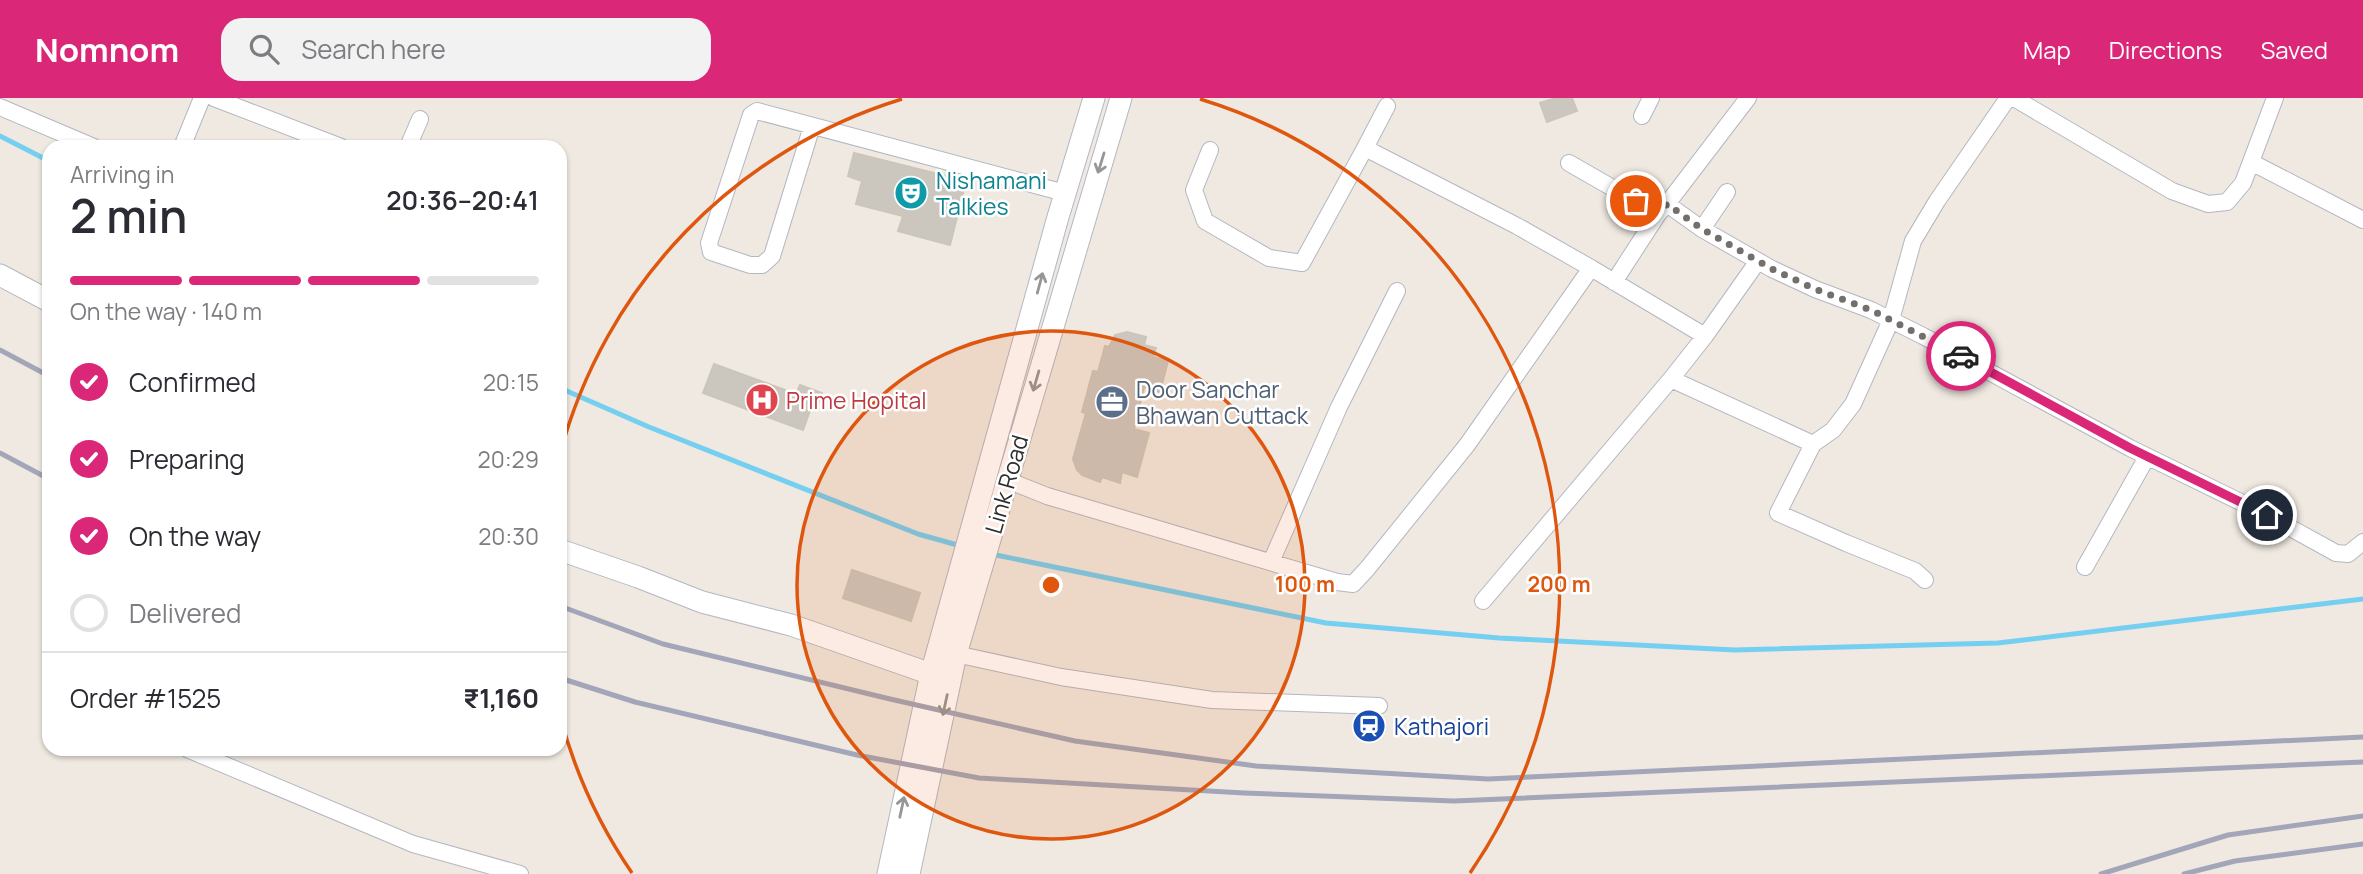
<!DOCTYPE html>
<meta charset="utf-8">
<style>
body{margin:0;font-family:Manrope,sans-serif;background:#f2f2f3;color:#2b2b33;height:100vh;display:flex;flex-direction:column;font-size:26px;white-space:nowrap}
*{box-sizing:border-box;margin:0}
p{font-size:23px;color:#7c7c81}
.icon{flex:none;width:38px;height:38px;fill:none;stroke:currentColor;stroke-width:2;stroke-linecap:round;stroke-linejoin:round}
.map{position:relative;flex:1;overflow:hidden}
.panel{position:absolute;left:42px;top:42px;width:525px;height:616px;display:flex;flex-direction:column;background:#fff;border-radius:21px;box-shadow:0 2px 5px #0004}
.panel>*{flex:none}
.pin{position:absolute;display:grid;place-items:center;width:60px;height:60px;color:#fff;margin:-30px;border:4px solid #fff;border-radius:50%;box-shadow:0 2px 7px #0007}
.courier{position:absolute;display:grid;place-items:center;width:70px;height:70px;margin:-35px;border:5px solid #db2777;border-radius:50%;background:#fff;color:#222;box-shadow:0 2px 9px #0007}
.overview em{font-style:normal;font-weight:600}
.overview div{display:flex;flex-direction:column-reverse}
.overview{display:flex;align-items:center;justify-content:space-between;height:119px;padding:0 28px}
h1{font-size:46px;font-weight:600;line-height:52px}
.bar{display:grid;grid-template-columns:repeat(4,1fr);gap:10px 7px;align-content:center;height:84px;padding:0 28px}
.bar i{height:9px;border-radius:5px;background:#e1e1e2}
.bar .on{background:#db2777}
.bar p{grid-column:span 4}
.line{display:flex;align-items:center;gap:18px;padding:0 28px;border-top:2px solid #e1e1e2}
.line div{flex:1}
ol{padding:0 28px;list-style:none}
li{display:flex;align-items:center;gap:21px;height:77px}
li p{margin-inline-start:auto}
li .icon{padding:7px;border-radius:50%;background:#db2777;color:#fff;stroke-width:4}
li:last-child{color:#7c7c81}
li i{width:38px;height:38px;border:4px solid #e1e1e2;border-radius:50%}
header{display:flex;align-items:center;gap:42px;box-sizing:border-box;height:98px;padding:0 35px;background:#db2777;color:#fff}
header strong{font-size:33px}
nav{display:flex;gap:38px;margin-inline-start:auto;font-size:24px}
.search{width:490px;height:63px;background:#f2f2f3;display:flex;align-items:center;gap:18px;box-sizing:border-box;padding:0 24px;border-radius:21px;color:#7c7c81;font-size:26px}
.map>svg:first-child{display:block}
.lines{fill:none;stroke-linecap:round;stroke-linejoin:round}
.stream{stroke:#75cff0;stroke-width:5}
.building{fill:#cbc7bf;stroke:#cbc5ba;stroke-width:2}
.street-casing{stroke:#b4b7c1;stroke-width:18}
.secondary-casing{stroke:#b4b7c1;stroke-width:23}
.street{stroke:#fff;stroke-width:16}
.secondary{stroke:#fff;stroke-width:21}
.rail{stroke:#a3a6b8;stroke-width:5}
.oneway{stroke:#969696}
.done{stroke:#726f6d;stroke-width:7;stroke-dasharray:0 12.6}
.route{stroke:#db2777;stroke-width:9}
.ring{fill:none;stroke:#df570e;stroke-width:3.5}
.labels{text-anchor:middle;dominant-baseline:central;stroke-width:5;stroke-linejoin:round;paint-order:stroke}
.culture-label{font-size:23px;fill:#0d838f;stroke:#fff;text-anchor:start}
.service-label{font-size:23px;fill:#4e5e75;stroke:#fff;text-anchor:start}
.health-label{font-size:23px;fill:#be3a42;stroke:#fff;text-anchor:start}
.street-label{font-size:23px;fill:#2e2e2e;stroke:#fff}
.transit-label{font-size:23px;fill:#164399;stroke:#fff;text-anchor:start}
.centre{fill:#df570e;stroke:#fff;stroke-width:3.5}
.ring-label{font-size:21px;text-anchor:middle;font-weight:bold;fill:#df570e;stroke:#fff;stroke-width:5;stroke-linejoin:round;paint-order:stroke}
</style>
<header>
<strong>Nomnom</strong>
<div class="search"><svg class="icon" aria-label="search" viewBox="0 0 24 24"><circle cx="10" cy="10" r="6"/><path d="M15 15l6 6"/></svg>Search here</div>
<nav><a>Map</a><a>Directions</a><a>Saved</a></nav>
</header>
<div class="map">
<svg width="2363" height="776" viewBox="0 0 2363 776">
<rect width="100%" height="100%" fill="#efe9e1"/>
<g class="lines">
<path class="stream" d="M0,38L49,63
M560,290L649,329L918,436L961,448
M991,456L1326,525L1499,540L1735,552L1998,545L2363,501"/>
</g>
<path class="building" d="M1556,0H1572L1577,13L1547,24L1540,5Z
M854,55L966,83L950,147L898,133L903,118L856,106L862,83L848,78Z
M1127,234L1146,239L1144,247L1156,250L1153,259L1168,263L1160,294L1144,289L1134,331L1149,335L1137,379L1122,374L1120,385L1102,379L1100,384L1082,377L1077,372L1073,361L1086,315L1082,314L1093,273L1098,274L1105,248L1109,249L1115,237Z
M714,266L796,296L800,287L822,295L816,312L811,310L803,332L703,295Z
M852,472L920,495L911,523L843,500Z"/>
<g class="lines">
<defs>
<path id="street" d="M214,0L341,49
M1748,0L1667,106L1702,131L1772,171L1815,191L1871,212L1923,238L2130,350L2267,417L2336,455L2348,456L2363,444
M2014,0L2172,93L2208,106L2227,104L2243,85L2275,0
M1387,8L1365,50L1517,128L1591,170
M0,9L94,49
M1642,18L1651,0
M812,28L772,158L762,167H750L711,154L709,145L751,17L757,13L1065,95
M182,49L202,0
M408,49L420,21
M1210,52L1194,92L1205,123L1269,160L1302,165L1365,50
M2251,64L2363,122
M1569,65L1658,116L1667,106
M1702,131L1727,94
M1614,184L1658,116
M1705,238L1758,163
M1671,281L1813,346L1778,415L1846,445L1915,473L1925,482
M1813,346L1833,332L1853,306L1891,222L1913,143L1937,103L2008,0
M1007,382L1047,398L1337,484L1353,486L1367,471L1467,347L1591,170L1705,238L1671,281L1483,503
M1271,464L1339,309L1397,193
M2085,469L2147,359
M956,556L1061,579L1212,602L1379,608
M187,651L413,746L520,776"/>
<path id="secondary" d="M0,177L49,203
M560,452L638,479L702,504L791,527L931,576
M888,776L931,576L1058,119L1094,0
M909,776L956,556L1121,0"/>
</defs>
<use href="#street" class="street-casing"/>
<use href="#secondary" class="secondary-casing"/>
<use href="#street" class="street"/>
<use href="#secondary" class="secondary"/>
<path class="rail" d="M0,252L49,278
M0,355L49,381
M560,508L663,546L890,601L1075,643L1256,668L1488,681L2363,639
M560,580L635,604L857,657L979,680L1244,695L1454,703L2363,664
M2101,776L2228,737L2363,718
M2184,776L2235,763L2363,746"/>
</g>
<defs><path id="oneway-shaft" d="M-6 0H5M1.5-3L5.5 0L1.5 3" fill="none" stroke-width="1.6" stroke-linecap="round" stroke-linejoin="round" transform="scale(1.75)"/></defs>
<g class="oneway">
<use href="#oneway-shaft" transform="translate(1101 65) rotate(107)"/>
<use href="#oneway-shaft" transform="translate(1040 185) rotate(-75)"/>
<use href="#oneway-shaft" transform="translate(1036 283) rotate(106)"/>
<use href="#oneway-shaft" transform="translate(945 607) rotate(102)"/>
<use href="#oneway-shaft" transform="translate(902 709) rotate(-78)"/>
</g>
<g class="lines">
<path class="done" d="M1636,103L1658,116L1667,106L1702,131L1772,171L1815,191L1871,212L1961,258"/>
<path class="route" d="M1961,258L2130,350L2267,417"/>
</g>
<circle cx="1051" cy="487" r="254" fill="#df570e" fill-opacity=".12"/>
<g class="ring">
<circle cx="1051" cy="487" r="254"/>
<path d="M632 775A508 508 0 0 1 560 618M560 356A508 508 0 0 1 902 1M1200 1A508 508 0 0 1 1470 775"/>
</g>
<defs>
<symbol id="theatre-disc" viewBox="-11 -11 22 22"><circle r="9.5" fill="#0f9aa8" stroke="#fff"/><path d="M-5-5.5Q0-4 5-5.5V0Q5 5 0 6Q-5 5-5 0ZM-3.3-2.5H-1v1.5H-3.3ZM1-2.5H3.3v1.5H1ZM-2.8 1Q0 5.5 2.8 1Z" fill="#fff"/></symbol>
<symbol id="hospital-disc" viewBox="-11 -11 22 22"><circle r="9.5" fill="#e0444e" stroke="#fff"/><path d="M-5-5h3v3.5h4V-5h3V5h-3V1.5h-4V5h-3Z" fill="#fff"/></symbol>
<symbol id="office-disc" viewBox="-11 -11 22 22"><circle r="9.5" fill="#5c6f8a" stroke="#fff"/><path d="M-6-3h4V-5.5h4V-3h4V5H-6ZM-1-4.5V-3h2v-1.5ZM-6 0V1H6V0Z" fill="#fff"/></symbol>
<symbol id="station-disc" viewBox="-11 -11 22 22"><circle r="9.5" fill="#1a4fb4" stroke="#fff"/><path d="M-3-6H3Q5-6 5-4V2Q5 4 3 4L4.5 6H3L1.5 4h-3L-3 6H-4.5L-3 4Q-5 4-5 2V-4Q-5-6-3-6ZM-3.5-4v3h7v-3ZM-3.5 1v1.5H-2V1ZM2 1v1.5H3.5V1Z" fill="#fff"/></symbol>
</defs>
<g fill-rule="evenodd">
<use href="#theatre-disc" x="892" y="76" width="38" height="38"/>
<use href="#hospital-disc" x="743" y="283" width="38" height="38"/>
<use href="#office-disc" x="1093" y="285" width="38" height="38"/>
<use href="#station-disc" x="1350" y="609" width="38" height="38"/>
</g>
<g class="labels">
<g class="culture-label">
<text x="936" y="82">Nishamani<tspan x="936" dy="26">Talkies</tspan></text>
</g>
<g class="service-label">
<text x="1136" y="291">Door Sanchar<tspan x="1136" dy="26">Bhawan Cuttack</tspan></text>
</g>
<g class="health-label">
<text x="786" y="302">Prime Hopital</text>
</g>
<g class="street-label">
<text transform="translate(1006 386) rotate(-74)">Link Road</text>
</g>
<g class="transit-label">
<text x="1394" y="628">Kathajori</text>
</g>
</g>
<circle cx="1051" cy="487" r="10" class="centre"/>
<g class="ring-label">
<text x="1305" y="494">100 m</text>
<text x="1559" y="494">200 m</text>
</g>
</svg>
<div class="pin" style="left:1636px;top:103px;background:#ea580c"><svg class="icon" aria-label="bag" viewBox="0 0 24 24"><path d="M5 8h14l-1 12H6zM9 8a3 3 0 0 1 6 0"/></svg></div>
<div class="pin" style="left:2267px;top:417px;background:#1f2937"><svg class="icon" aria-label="home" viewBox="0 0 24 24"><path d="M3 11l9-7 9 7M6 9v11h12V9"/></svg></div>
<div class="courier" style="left:1961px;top:258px"><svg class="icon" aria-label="car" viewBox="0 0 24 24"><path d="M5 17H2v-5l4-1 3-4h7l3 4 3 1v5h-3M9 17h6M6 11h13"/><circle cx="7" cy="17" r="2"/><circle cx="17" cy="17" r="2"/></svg></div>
<section class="panel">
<div class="overview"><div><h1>2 min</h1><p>Arriving in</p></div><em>20:36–20:41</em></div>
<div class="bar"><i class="on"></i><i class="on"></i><i class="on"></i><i></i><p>On the way · 140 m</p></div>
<ol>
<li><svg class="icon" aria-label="check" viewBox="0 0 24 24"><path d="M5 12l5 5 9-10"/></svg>Confirmed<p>20:15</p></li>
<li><svg class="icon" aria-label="check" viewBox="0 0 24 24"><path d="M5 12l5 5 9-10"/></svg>Preparing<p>20:29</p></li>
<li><svg class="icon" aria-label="check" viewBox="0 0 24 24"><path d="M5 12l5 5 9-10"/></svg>On the way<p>20:30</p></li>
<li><i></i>Delivered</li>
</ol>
<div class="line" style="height:91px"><div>Order #1525</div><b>₹1,160</b></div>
</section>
</div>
